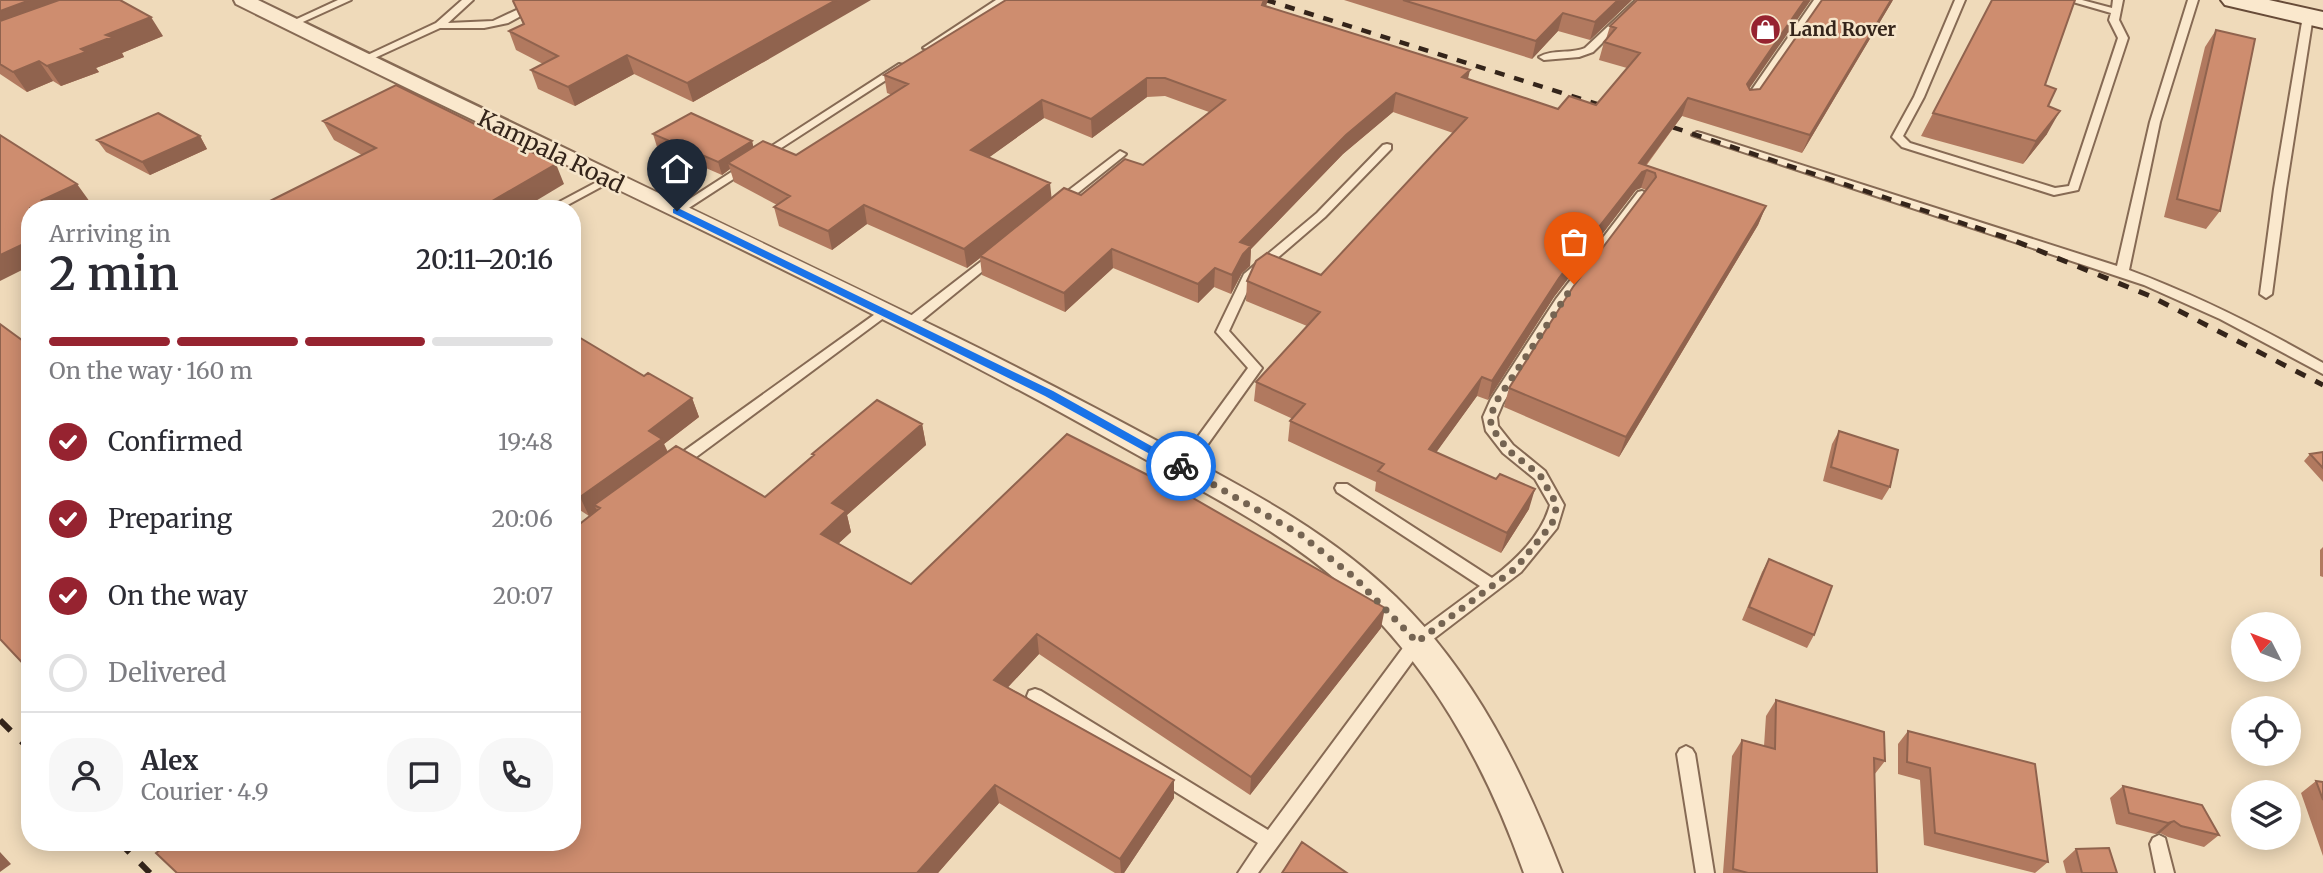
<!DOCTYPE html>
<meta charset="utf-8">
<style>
body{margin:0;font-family:Merriweather,serif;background:#f7f7f7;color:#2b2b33;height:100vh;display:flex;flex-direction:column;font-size:26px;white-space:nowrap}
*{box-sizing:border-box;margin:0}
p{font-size:23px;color:#7c7c81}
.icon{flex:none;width:38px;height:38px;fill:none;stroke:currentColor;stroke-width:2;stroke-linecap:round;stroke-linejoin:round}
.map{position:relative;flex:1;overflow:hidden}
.drawer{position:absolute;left:21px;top:200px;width:560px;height:651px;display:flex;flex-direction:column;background:#fff;border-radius:28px;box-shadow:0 4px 18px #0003}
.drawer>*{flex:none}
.needle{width:46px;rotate:312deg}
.fabs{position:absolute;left:2231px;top:612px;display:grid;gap:14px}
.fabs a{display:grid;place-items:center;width:70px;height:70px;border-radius:50%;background:#fff;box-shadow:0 4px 18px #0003;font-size:35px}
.pin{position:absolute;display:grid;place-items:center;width:60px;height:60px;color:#fff;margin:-72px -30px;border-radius:50% 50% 50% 0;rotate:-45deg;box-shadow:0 0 7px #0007}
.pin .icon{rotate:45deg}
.courier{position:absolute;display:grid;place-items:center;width:70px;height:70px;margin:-35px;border:5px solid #1a73e8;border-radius:50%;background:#fff;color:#222;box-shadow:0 2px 9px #0007}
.overview em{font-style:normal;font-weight:600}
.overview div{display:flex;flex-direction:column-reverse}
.overview{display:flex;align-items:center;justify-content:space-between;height:119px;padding:0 28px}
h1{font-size:46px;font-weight:600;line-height:52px}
.bar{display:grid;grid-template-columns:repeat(4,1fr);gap:10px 7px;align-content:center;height:84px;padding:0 28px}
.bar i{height:9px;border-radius:5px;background:#e1e1e2}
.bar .active{background:#962330}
.bar p{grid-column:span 4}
.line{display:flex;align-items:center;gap:18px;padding:0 28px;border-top:2px solid #e1e1e2}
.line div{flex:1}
.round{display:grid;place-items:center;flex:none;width:74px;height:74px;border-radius:28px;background:#f7f7f7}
ol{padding:0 28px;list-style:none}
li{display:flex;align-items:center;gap:21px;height:77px}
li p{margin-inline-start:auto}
li .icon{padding:7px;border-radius:50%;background:#962330;color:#fff;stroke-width:4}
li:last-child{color:#7c7c81}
li i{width:38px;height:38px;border:4px solid #e1e1e2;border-radius:50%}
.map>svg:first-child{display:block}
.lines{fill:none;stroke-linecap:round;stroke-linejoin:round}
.lane-casing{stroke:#866a54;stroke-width:4}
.street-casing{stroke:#866a54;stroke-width:4}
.secondary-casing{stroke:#674b38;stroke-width:4}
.lane{fill:#fae8cd;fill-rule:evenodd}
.street{fill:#fae8cd;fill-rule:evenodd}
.secondary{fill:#fae8cd;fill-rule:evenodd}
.rail-far2{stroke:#34241a;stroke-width:4.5;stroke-dasharray:10 10;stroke-linecap:butt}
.rail-far1{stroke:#34241a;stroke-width:5;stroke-dasharray:11 11;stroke-linecap:butt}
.rail{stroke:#34241a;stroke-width:6;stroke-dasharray:15 15;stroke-linecap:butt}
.wall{fill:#b1795f;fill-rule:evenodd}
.shaded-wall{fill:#90634e}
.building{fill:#ce8d6f;stroke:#90634e;stroke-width:2}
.route{fill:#1a73e8}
.done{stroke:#756452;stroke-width:7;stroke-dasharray:0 12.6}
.labels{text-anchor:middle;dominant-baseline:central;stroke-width:5;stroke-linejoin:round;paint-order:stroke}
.far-poi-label{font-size:19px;font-weight:bold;fill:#34241a;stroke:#f6e5ca;text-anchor:start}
.street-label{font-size:23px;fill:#34241a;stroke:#f6e5ca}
</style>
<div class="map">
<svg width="2323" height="873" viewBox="0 0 2323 873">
<rect width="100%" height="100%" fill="#efdaba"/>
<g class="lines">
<defs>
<path id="lane" d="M338,0H351L294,26L286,24Z
M462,0H473L448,23L493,21L538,0H550L508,23L484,28H440L368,61L359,59L436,23Z
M996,0H1007L932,50L923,48Z
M1636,0H1646L1593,52L1579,57L1544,60L1539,57C1552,49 1571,54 1585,48Z
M1814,0H1824L1751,106H1743L1742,104Z
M1955,0H1965L1924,97L1903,136L1910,143L2055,188L2069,186L2118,38L2109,20L2111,13L2066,0H2082L2112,8L2113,0H2123L2119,20L2128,38L2078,190L2054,195L1902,147L1892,137L1914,97Z
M2188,0H2198L2160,122L2129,270C2196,295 2260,327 2323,363V374L2220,319L2144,285L1692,135L1697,132L1701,133L2117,266L2150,122Z
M2308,13L2313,16L2286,189L2272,294L2266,298L2260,294L2274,189L2303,16Z
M899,64L903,65V69L681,213H673L671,211Z
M1387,144L1391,145V149L1325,217L1253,279L1229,331L1262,368L1188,472H1178L1176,468L1178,464L1248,368L1216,332L1244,274L1317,213L1383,145Z
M1120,151L1126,154L1124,156L1064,204H1056V200Z
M608,176L614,179L612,181L562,208H548Z
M1642,191L1648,194L1565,305L1503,403L1497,417L1498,426L1513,445L1545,471L1564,505L1557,528L1521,572L1423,647L1258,873H1238L1258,843L1029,701L1027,696L1029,691L1035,689L1041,691L1268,830L1411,637L1480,586L1337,492L1335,488L1337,484H1347L1492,578C1516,560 1542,535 1550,505L1535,479L1503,453L1486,431L1483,417L1491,399L1556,299L1638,192Z
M996,250L1002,254L1000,257L914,327H904L903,324L904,321Z
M885,307L891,311L889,314L680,469H670L668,465L670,461Z
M1686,746L1692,749L1695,754L1714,873H1696L1677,754L1680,749Z
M2159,835L2165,838L2174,873H2156L2150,844L2153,838Z"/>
<path id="street" d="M234,0H258C486,112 716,219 944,331C1022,369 1098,409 1174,450C1254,493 1331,534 1396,597C1475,674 1523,772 1562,873H1524C1485,763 1430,664 1342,585C1293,541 1235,509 1179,478C1139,456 1100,434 1060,412C821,282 571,169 327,49L236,4Z"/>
<path id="secondary" d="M2221,0H2269L2323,12V28L2225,5Z"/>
</defs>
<use href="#lane" class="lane-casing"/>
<use href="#street" class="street-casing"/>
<use href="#secondary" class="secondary-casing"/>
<use href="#lane" class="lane"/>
<use href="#street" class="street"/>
<use href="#secondary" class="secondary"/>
<path class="rail-far2" d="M1266,0L1613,109
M1654,121L1980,229"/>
<path class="rail-far1" d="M1975,227L2013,240L2150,296L2323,385"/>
<path class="rail" d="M0,720L30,750
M119,842L150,873"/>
</g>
<path class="wall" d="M0,0L163,36L122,53L124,57L96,68L99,72L61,86L53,81L27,92L0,74Z
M1344,0H1632L1590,40L1558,31L1532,59Z
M1637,0L1750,90L1760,89L1893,0L1802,153L1682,116L1646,166L1766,206L1758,225L1619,457L1504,407L1509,388L1646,190L1641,188L1636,190L1554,297L1488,400L1477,396L1436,452L1529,509L1501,553L1375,491L1376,482L1288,441L1290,421L1293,419L1254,401L1256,382L1307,326L1246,301L1247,281L1321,275L1453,133L1393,112L1343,154L1251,249L1250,266L1242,273L1231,294L1214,287L1198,303L1113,268L1065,312L982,275L980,258L967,268L867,224L832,250L779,226L774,207L777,205L734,182L730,169L722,175L657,147L653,134L752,141L753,147L796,155L892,95L887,93L884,75L1266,6L1468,79L1558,109L1596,105L1627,68L1599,60L1604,42L1606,39L1610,26ZM1165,96L1209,112L1143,165L1081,195L1051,198L989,157L1044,118L1092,138L1147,97Z
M513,1L769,59L693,102L634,74L575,106L538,89L531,70L543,64L516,50L509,31L523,24Z
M2216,30L2220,211L2206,229L2164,217L2205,47Z
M2048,106L2047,134L2023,164L1921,136L1933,113Z
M323,121L564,184L362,155L334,140Z
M200,136L207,149L150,175L106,152L97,140Z
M572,333L644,376L692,398L699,417L664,444L668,452L765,497L813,456L812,454L922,424L926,445L847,515L851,532L838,544L911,584L1381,628L1250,795L1039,654L1008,687L1174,780V798L1124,873H1115L999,803L938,873H177L597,510L589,516L572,505Z
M1839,431L1890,487L1882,500L1823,481L1832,444Z
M2323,452V482L2304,461L2310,454Z
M2323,547V577L2320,576V550Z
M1769,559L1814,635L1807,648L1742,620L1762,572Z
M1776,700L1885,761L1874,775L1877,873H1723L1732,756L1742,740L1764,746L1766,716Z
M1908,731L2048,862L2035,873L1924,845L1920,780L1898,774V744Z
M2316,781L2323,782V856L2301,793Z
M2123,786L2219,835L2204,847L2168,837L2160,833L2155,834L2116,824L2110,798Z
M2076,849L2117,873H2066L2063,861Z"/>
<path class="shaded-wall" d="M30,0H94L0,35V11Z
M836,0H871L769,59L693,102L687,83Z
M1264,0H1268L1261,22L1262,5Z
M1618,0H1632L1590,40L1595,22Z
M1805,0H1811L1740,102L1747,84Z
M1891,0H1893L1802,153L1810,135Z
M1563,13L1558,31L1532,59L1536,41Z
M151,17L163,36L122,53L124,57L96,68L99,72L61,86L47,66L81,49L106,35Z
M627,55L634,74L575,106L568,87Z
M39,61L53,81L27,92L13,72Z
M1470,70L1466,88L1462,77Z
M1147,78V97L1092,138L1091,119Z
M1396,93L1393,112L1343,154L1251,249L1250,266L1242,273L1231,294L1232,275L1240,242L1346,135Z
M1688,98L1682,116L1633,182L1639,163Z
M1042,100L1044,118L973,169L971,150Z
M2060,111L2047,134L2023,164L2036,141Z
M200,136L207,149L150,175L142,162Z
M752,141L755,153L728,163L730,169L722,175L718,162Z
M556,164L564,184L524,208H480Z
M1647,170L1641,188L1636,190L1554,297L1488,400L1492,381L1559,278L1642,172Z
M1050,183L1052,202L980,256V258L967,268L964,249Z
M77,184L90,202L77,208H49L42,200Z
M864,205L867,224L832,250L828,231Z
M1766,206L1758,225L1619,457L1626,437Z
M30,241V266L0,281V255Z
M1112,249L1113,268L1065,312L1064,293Z
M1215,268L1214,287L1198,303V284Z
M1482,377L1477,396L1425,468L1429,449Z
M692,398L699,417L664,444L670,458L594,505L597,510L589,516L580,497L649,431Z
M922,424L926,445L847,515L851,532L827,554L821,534L832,503Z
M1535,489L1529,509L1501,553L1507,533Z
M1385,608L1381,628L1250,795L1251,777Z
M1037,634L1039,654L997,699L994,680Z
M1174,780V798L1124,873H1121L1120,859Z
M995,785L999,803L938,873H917Z
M2174,821L2160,833L2155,834L2168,823Z
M0,852L11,864L0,872Z"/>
<path class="building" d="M0,0H30L0,11Z
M59,0H120L151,17L106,35L112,37L81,49L86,52L47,66L39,61L13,72L0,64V21Z
M514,0H836L687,83L627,55L568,87L531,70L558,56L509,31L524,24L513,1Z
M1006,0H1264L1262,5L1470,70L1462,77L1558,109L1569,96L1596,105L1640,53L1604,42L1616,28L1610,26L1637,0H1805L1747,84L1750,90L1760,89L1822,0H1891L1810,135L1688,98L1639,163L1766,206L1626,437L1509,388L1573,287L1656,177L1655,173L1647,170L1642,172L1559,278L1492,381L1482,377L1429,449L1496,479L1500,474L1535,489L1507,533L1378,471L1384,464L1290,421L1305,404L1256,382L1320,312L1247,281L1256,261L1267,253L1321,275L1467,118L1396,93L1346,135L1240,242L1251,246L1243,254L1232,275L1215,268L1198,284L1112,249L1064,293L980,256L1064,188L1081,195L1125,159L1143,165L1225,100L1165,78H1147L1091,119L1042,100L971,150L1050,183L964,249L864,205L828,231L774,207L790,196L728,163L763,141L796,155L908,84L884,75Z
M1403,0H1618L1595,22L1563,13L1536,41Z
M1992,0H2075L2045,85L2056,89L2048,106L2060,111L2036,141L1933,113Z
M2216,30L2255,39L2220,211L2177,199Z
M396,85L556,164L480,208H256L376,148L323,121Z
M158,113L200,136L142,162L97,140Z
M691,113L752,141L718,162L653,134Z
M0,135L77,184L42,200L56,208H30V241L0,255Z
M0,324L30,346V671L0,639Z
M572,333L644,376L648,373L692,398L649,431L662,439L580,497L572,492Z
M877,400L922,424L832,503L846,511L821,534L911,584L1067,434L1191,497L1385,608L1251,777L1037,634L994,680L1174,780L1120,859L995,785L917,873H177L156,853L171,842H572V530L600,508L594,505L676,446L765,497L814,455L812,454Z
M1839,431L1898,450L1890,487L1831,467Z
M2323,452V468L2310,454Z
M1769,559L1832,586L1814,635L1749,607Z
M1776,700L1884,732L1885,761L1874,758L1877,873H1748L1733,869L1742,740L1775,749Z
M1908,731L2035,764L2048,862L1935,833L1930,768L1907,762Z
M2316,781L2323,782V800Z
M2123,786L2202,805L2219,835L2181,826L2174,821L2168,823L2129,813Z
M1302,842L1347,873H1282Z
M2109,848L2117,873H2082L2076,849Z"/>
<path class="route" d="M673,209H680L1053,391L1187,466L1185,469H1177L1045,396L673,213Z"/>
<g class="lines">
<path class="done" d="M1181,466L1301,535L1355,578L1417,642L1516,568L1552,524L1557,505L1540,475L1508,450L1492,428L1490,418L1496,402L1574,284"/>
</g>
<defs>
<symbol id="shop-disc" viewBox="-11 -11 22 22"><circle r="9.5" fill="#962330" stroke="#f6e5ca"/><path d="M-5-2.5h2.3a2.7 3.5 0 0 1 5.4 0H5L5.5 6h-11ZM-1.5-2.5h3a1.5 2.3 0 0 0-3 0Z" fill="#fff"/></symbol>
</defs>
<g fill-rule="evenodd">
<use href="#shop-disc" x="1748" y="12" width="35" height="35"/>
</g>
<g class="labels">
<g class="far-poi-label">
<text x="1789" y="29">Land Rover</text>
</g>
<g class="street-label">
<text transform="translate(551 151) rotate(26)">Kampala Road</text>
</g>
</g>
</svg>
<div class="fabs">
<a><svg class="needle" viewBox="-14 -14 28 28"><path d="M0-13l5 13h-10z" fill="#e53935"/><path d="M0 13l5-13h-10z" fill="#7c7c81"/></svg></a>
<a><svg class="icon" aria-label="locate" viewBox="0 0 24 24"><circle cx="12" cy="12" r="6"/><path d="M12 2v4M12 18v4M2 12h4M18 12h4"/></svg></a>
<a><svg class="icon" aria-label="layers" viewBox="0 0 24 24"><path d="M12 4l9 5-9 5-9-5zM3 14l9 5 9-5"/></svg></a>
</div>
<div class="pin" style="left:1574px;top:284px;background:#ea580c"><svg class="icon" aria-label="bag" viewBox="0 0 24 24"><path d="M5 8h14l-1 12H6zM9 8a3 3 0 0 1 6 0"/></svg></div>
<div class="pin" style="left:677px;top:211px;background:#1f2937"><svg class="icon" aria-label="home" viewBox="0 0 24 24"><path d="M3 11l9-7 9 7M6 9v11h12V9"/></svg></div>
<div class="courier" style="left:1181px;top:466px"><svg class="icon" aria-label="bike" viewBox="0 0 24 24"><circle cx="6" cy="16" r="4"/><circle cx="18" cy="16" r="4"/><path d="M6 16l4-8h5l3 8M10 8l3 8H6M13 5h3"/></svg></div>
<section class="drawer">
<div class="overview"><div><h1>2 min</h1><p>Arriving in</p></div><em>20:11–20:16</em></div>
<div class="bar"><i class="active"></i><i class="active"></i><i class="active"></i><i></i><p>On the way · 160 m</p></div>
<ol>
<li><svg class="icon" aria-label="check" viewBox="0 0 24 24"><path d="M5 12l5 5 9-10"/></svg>Confirmed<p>19:48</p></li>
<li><svg class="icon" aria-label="check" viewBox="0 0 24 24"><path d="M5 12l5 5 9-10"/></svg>Preparing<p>20:06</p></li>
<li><svg class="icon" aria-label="check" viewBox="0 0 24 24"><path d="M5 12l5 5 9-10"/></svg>On the way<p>20:07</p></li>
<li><i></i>Delivered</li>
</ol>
<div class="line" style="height:126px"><a class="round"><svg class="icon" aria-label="person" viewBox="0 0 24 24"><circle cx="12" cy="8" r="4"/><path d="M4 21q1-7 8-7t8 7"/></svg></a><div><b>Alex</b><p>Courier · 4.9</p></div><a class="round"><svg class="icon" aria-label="chat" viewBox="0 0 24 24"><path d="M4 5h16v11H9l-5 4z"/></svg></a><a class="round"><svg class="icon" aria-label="phone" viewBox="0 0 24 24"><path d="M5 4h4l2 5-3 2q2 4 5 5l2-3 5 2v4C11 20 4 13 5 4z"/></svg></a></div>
</section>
</div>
